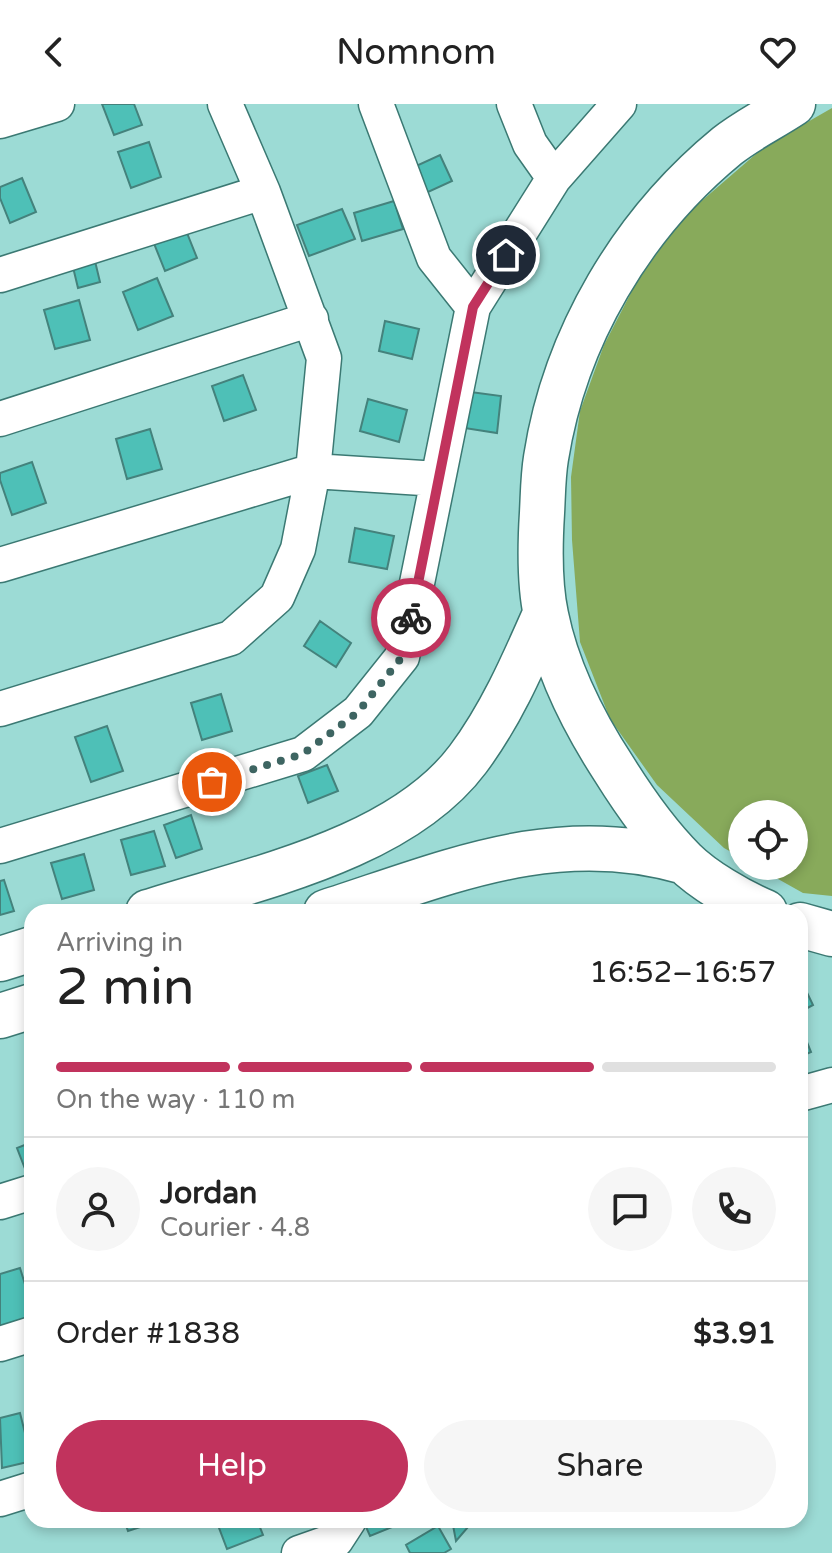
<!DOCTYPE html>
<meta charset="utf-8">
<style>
body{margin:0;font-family:"Varela Round",sans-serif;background:#f6f6f6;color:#222;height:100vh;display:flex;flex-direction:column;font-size:30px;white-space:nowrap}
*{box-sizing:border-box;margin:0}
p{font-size:26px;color:#767676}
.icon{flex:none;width:44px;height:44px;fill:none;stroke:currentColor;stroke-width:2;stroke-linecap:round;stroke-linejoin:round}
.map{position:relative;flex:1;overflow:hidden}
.side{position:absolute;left:24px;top:800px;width:784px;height:624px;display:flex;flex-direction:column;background:#fff;border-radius:24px;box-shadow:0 4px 12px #0003}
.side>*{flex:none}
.buttons{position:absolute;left:728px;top:696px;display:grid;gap:16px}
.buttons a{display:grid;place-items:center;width:80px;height:80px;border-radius:50%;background:#fff;box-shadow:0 4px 12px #0003;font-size:40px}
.pin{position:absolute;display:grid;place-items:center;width:68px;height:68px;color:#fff;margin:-34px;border:4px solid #fff;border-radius:50%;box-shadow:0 2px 8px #0007}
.courier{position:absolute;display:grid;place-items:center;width:80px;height:80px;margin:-40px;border:6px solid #c1335d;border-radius:50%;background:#fff;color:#222;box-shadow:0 2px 10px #0007}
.head em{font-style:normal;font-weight:600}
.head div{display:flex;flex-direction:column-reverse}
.head{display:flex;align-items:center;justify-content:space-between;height:136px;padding:0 32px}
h1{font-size:52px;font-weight:600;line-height:60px}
.bar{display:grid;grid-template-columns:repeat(4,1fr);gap:12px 8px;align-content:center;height:96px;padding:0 32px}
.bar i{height:10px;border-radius:6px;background:#e0e0e0}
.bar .current{background:#c1335d}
.bar p{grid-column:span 4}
.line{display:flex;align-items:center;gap:20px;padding:0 32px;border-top:2px solid #e0e0e0}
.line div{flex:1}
.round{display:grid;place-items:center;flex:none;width:84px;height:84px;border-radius:42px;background:#f6f6f6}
.button{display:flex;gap:16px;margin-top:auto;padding:16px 32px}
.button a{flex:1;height:92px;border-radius:48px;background:#c1335d;color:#fff;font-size:32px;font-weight:600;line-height:92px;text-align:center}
.button a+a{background:#f6f6f6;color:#222}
header{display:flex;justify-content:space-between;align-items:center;height:104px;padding:0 32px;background:#fff;font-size:36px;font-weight:600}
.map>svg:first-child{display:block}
.green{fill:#88aa5b}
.building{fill:#4ec0b7;stroke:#44827c;stroke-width:2}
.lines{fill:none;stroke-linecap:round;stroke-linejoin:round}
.minor-casing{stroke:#3b7973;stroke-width:37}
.major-casing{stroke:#3b7973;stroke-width:47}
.minor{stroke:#fff;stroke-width:34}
.major{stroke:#fff;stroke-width:44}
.done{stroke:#3e6562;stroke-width:8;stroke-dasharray:0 14.4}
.route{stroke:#c1335d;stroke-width:10}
</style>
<header><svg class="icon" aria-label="back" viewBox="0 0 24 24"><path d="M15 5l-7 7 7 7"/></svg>Nomnom<svg class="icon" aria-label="heart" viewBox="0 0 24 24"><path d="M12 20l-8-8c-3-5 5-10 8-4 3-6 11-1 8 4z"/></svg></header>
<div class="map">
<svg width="832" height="1449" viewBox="0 0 832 1449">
<rect width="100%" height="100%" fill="#9cdbd5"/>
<path class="green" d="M832,4V792L803,789L755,762H794V710H742V754L724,744L657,681L610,615L580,538L572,436L571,373L580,307L604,241L636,179L683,113L764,43Z"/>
<path class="building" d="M102,0H134L142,21L114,31Z
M149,38L161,73L131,84L118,48Z
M440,51L452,77L415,94L403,68Z
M22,74L36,108L10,119L0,94V83Z
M394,97L403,125L362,137L354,109Z
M342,105L355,135L309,152L297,121Z
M183,119L197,154L165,167L151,132Z
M94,153L100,178L78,184L72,159Z
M157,174L173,212L138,226L123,188Z
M79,196L90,236L55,245L44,206Z
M385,217L419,225L412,255L379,247Z
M243,271L256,306L224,317L212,282Z
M463,287L501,292L497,329L458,323Z
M368,295L407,306L399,338L360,327Z
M150,325L162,365L127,375L116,335Z
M32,358L46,399L12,411L0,376V369Z
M355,424L394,432L387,465L349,458Z
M320,517L351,539L336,563L304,542Z
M221,590L232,627L202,636L191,599Z
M107,622L123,667L91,678L75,633Z
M327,661L338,687L308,699L298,672Z
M191,711L202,745L176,754L164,721Z
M154,727L165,762L131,771L121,736Z
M84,750L94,786L62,795L51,759Z
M4,776L14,807L0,811V777Z
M800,874L813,901L800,908Z
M802,926L811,948L800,953V927Z
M32,1038V1074L29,1075L17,1044Z
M20,1164L32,1203V1218L0,1228V1170Z
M20,1309L32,1357L2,1364L0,1314Z
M124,1416H162L128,1427Z
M216,1416H257L263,1431L227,1445Z
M363,1416H401L402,1419L370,1432Z
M452,1416H474L456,1437Z
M438,1422L451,1445L444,1449H410L406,1441Z"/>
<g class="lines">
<defs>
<path id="minor" d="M376,0L434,154L473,203
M514,0L530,40L554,74
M0,17L57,0
M0,171L263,88
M0,315L311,215
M0,461L313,367L438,375
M0,605L231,534L277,493L298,445L313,367L324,254L263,88L225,0
M0,742L303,650L358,608L402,553L473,203L554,74L619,0
M800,990L832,981
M0,1098L32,1088
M0,1240L32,1230
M0,1395L32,1385
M299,1449L336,1436L349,1416"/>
<path id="major" d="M148,808C251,775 400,746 468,655C501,611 523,560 545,510
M326,808C447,769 556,720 685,758
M765,808C739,797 703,776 684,757C657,730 634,697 614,665C584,619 557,566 546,511C539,479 540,441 542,409C543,391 543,372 546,354C565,233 632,120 727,42C747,26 772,14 793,0
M800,821L832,830
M0,855L32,845
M0,912L32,902"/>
</defs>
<use href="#minor" class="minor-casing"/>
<use href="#major" class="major-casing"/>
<use href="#minor" class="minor"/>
<use href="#major" class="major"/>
</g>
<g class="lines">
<path class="done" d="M212,678L303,650L358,608L402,553L411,514"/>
<path class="route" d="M411,514L473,203L506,151"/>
</g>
</svg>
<div class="buttons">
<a><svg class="icon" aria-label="locate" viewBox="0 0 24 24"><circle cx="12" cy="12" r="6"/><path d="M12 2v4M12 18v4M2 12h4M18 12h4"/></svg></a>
</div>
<div class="pin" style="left:212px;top:678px;background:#ea580c"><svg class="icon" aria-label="bag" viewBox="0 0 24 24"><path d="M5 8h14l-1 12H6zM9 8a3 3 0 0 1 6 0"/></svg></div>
<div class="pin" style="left:506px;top:151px;background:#1f2937"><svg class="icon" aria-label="home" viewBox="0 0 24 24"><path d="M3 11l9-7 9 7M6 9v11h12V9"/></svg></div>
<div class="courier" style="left:411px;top:514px"><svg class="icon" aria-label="bike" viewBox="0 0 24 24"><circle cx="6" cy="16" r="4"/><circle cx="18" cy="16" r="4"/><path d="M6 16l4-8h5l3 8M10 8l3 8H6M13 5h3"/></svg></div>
<section class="side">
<div class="head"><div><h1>2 min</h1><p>Arriving in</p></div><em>16:52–16:57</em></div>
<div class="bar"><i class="current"></i><i class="current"></i><i class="current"></i><i></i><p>On the way · 110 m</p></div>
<div class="line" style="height:144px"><a class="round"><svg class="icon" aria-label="person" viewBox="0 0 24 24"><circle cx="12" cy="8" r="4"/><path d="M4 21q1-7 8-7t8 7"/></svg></a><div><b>Jordan</b><p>Courier · 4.8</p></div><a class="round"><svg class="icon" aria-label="chat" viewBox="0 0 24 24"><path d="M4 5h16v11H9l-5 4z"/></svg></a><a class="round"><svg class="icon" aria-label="phone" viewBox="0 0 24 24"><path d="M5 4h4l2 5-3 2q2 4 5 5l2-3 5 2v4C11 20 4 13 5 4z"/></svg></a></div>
<div class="line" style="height:104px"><div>Order #1838</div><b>$3.91</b></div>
<div class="button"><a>Help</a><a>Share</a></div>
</section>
</div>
